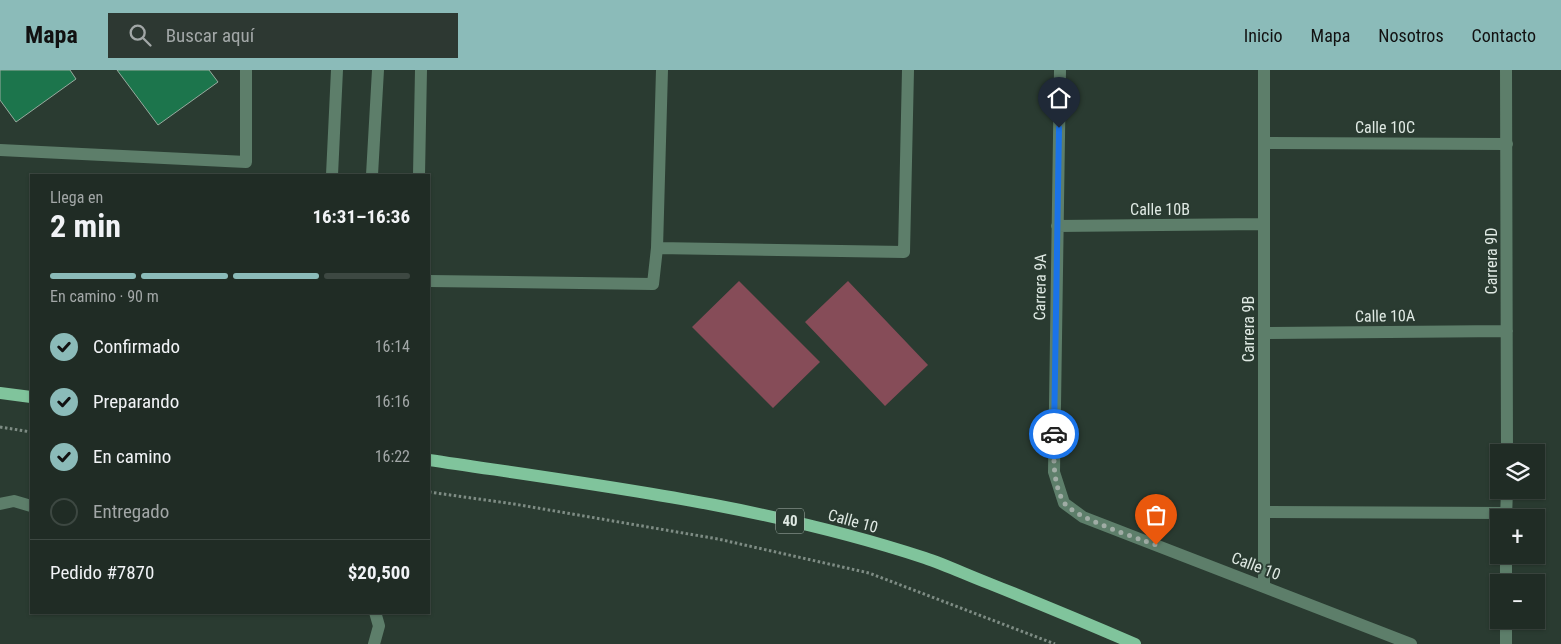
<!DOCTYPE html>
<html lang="es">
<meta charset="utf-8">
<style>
body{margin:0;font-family:"Roboto Condensed",sans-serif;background:#2d3832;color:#f1f3f6;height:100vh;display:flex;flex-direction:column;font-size:19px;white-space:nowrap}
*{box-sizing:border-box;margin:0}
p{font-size:16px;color:#a2a7a7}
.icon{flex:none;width:28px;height:28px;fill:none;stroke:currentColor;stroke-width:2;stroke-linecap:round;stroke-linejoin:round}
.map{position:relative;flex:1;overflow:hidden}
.panel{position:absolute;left:30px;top:104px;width:400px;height:440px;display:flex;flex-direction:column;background:#202c25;border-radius:0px;box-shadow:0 1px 4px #0004,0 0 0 1px #3d4842}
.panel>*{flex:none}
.buttons{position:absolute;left:1490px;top:374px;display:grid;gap:10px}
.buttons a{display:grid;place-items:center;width:55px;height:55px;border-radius:0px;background:#202c25;box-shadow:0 1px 4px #0004,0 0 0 1px #3d4842;font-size:25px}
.pin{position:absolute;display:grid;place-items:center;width:42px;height:42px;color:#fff;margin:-51px -21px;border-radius:50% 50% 50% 0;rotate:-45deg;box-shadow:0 0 5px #0007}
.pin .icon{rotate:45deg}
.courier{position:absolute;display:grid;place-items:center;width:50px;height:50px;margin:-25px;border:4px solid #1a73e8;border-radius:50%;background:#fff;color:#222;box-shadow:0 1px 6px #0007}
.summary em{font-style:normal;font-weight:700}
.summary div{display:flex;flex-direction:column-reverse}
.summary{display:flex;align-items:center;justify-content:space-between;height:85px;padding:0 20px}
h1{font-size:32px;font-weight:700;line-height:38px}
.bar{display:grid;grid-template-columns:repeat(4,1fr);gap:8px 5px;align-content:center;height:60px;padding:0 20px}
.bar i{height:6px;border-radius:4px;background:#3d4842}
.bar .active{background:#8bbbb9}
.bar p{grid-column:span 4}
.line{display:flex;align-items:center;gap:12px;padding:0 20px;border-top:1px solid #3d4842}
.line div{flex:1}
ol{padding:0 20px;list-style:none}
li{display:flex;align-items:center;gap:15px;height:55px}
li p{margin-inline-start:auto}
li .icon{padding:5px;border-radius:50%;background:#8bbbb9;color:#111;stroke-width:4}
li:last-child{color:#a2a7a7}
li i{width:28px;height:28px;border:2px solid #3d4842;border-radius:50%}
header{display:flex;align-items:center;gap:30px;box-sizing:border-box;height:70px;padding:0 25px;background:#8bbbb9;color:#111}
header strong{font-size:24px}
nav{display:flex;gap:28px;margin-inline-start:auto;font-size:18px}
.search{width:350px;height:45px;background:#2d3832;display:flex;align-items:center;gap:12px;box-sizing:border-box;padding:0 18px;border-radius:0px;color:#a2a7a7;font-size:19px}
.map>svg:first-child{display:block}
.green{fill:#864c58}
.building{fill:#1c754c;stroke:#97ab9f}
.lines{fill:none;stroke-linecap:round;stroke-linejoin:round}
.path{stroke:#7e8c84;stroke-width:3;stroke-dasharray:2.5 2.5;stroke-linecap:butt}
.minor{stroke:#5d7e6a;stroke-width:12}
.major{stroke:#80c49c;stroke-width:12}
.done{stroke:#a0aca5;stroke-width:5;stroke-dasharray:0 9}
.route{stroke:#1a73e8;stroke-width:6}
.labels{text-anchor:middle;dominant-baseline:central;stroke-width:4;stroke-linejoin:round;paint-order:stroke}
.shield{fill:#2a3b31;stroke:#a9b5ae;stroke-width:1}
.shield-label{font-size:15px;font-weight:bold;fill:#dfe9e3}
.street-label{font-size:16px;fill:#dfe9e3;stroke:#2a3b31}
</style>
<header>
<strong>Mapa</strong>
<div class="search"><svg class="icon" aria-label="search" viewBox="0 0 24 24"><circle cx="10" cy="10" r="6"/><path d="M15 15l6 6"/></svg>Buscar aquí</div>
<nav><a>Inicio</a><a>Mapa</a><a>Nosotros</a><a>Contacto</a></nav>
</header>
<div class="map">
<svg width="1561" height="574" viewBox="0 0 1561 574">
<rect width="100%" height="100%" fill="#2a3b31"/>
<path class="green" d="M739,211L820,292L773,338L692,257Z
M848,211L928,295L885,336L805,252Z"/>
<path class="building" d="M0,0H70L76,9L16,52L0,30Z
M117,0H209L218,12L158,55Z"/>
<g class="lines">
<path class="path" d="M0,357L31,362
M429,422L514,434L718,469L869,503L1055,574"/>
<path class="minor" d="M1060,0L1054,402L1064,433L1083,447L1411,574
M1264,0V517
M1506,0L1507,382
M1264,73L1507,74
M0,80L246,92V0
M332,105L337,0
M372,105L378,0
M419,105L421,0
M1057,156L1264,154
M657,178L662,0
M429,211L653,214L657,178L904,182L908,0
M1264,263L1507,261
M0,434L14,431L31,436
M1264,442L1506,443
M1506,448L1507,420
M1506,512V485
M374,574L379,556L375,542
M1506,574V550"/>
<path class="major" d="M0,323L31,327
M429,390C596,415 764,435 925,488C946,495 967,505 988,513C1038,533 1086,553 1135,574"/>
</g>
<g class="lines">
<path class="done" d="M1054,364C1054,387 1052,410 1063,431C1071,447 1137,468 1156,475"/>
<path class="route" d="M1054,364L1059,58"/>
</g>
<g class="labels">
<rect class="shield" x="776" y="438.5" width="28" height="25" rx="4"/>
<g class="shield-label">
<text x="790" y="451">40</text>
</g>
<g class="street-label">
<text x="1385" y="57">Calle 10C</text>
<text x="1160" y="139">Calle 10B</text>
<text transform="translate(1491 191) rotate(-90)">Carrera 9D</text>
<text transform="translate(1040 217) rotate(-89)">Carrera 9A</text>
<text transform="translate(1385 246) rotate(-1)">Calle 10A</text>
<text transform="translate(1248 259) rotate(-90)">Carrera 9B</text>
<text transform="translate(853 451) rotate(15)">Calle 10</text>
<text transform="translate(1256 496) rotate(21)">Calle 10</text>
</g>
</g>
</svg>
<div class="buttons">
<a><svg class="icon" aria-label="layers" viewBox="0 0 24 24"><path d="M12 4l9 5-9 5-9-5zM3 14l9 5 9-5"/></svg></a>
<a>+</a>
<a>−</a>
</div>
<div class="pin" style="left:1156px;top:475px;background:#ea580c"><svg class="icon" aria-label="bag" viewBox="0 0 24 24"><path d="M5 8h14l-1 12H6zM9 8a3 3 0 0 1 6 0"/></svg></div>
<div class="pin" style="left:1059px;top:58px;background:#1f2937"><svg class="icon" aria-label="home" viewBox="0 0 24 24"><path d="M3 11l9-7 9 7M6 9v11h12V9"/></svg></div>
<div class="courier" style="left:1054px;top:364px"><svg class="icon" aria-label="car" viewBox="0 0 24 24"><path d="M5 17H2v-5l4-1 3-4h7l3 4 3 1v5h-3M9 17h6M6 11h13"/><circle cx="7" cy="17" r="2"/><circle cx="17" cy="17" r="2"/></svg></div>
<section class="panel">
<div class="summary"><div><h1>2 min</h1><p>Llega en</p></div><em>16:31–16:36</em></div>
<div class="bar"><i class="active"></i><i class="active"></i><i class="active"></i><i></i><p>En camino · 90 m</p></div>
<ol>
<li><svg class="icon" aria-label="check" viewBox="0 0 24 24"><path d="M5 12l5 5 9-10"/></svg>Confirmado<p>16:14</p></li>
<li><svg class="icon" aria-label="check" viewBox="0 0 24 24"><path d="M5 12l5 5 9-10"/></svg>Preparando<p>16:16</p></li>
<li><svg class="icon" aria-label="check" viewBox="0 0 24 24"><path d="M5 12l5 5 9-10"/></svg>En camino<p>16:22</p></li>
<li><i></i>Entregado</li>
</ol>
<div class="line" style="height:65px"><div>Pedido #7870</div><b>$20,500</b></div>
</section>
</div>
